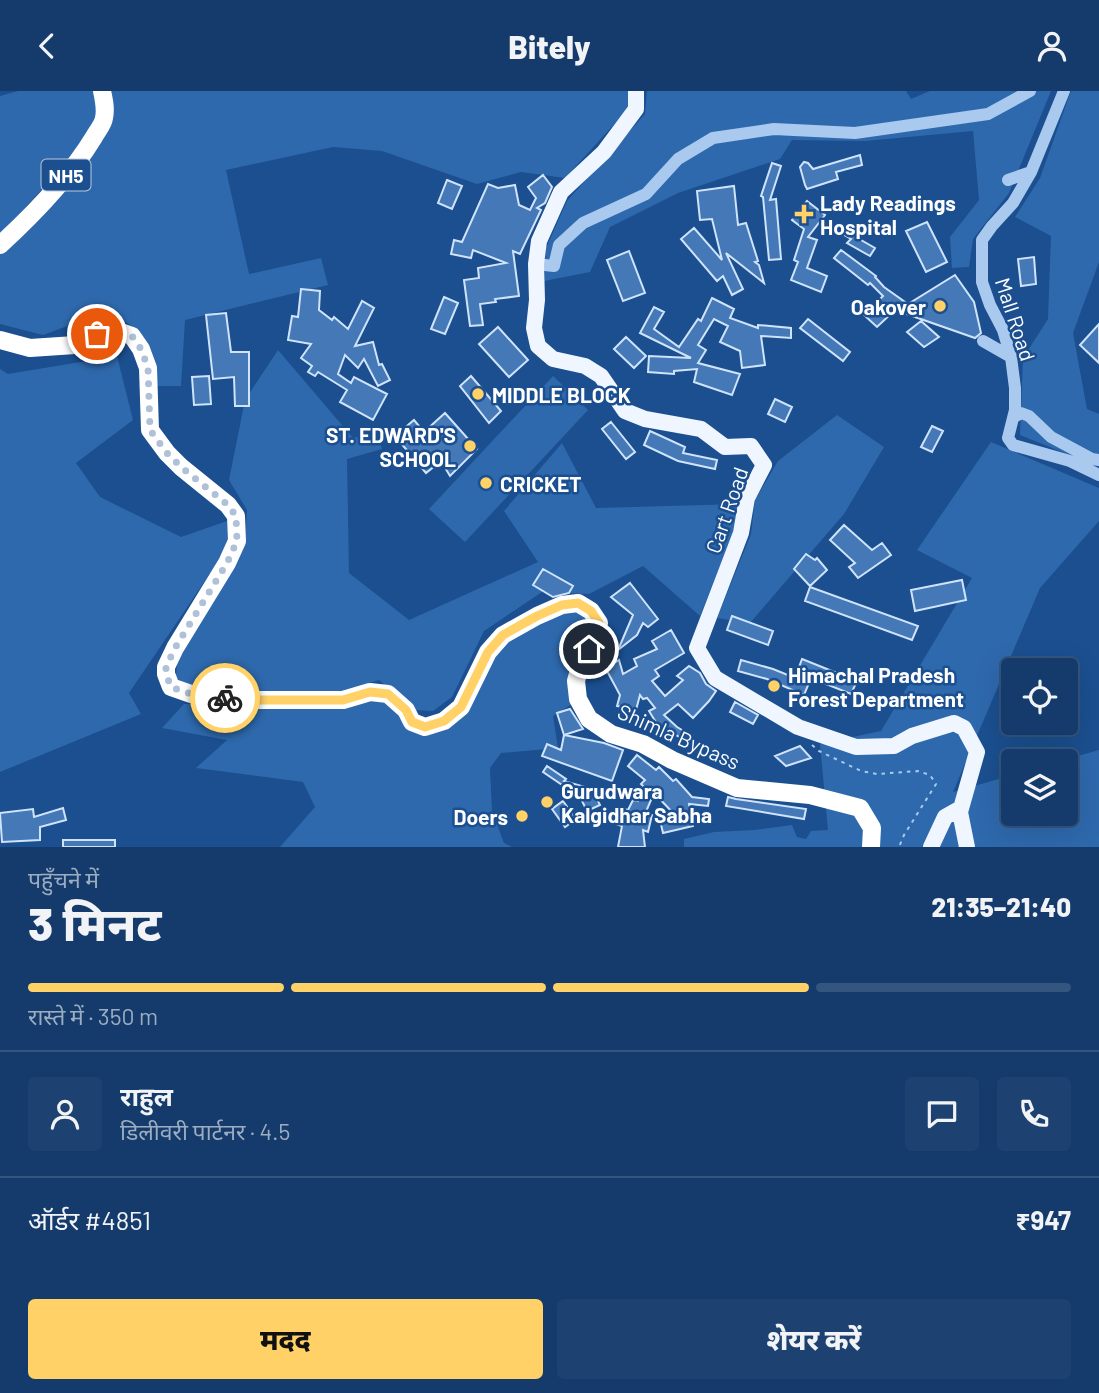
<!DOCTYPE html>
<html lang="hi">
<meta charset="utf-8">
<style>
body{margin:0;font-family:Barlow,"Noto Sans Devanagari",sans-serif;background:#1d4271;color:#f1f3f6;height:100vh;display:flex;flex-direction:column;font-size:26px;white-space:nowrap}
*{box-sizing:border-box;margin:0}
p{font-size:23px;color:#9dadc1}
.icon{flex:none;width:38px;height:38px;fill:none;stroke:currentColor;stroke-width:2;stroke-linecap:round;stroke-linejoin:round}
.map{position:relative;height:756px;overflow:hidden}
.details{display:flex;flex-direction:column;background:#143b6b;flex:1}
.details>*{flex:none}
.tools{position:absolute;left:1001px;top:567px;display:grid;gap:14px}
.tools a{display:grid;place-items:center;width:77px;height:77px;border-radius:7px;background:#143b6b;box-shadow:0 7px 28px #0002,0 0 0 2px #33557e;font-size:35px}
.pin{position:absolute;display:grid;place-items:center;width:60px;height:60px;color:#fff;margin:-30px;border:4px solid #fff;border-radius:50%;box-shadow:0 2px 7px #0007}
.courier{position:absolute;display:grid;place-items:center;width:70px;height:70px;margin:-35px;border:5px solid #ffd166;border-radius:50%;background:#fff;color:#222;box-shadow:0 2px 9px #0007}
.headline em{font-style:normal;font-weight:800}
.headline div{display:flex;flex-direction:column-reverse}
.headline{display:flex;align-items:center;justify-content:space-between;height:119px;padding:0 28px}
h1{font-size:46px;font-weight:800;line-height:52px}
.bar{display:grid;grid-template-columns:repeat(4,1fr);gap:10px 7px;align-content:center;height:84px;padding:0 28px}
.bar i{height:9px;border-radius:5px;background:#33557e}
.bar .selected{background:#ffd166}
.bar p{grid-column:span 4}
.line{display:flex;align-items:center;gap:18px;padding:0 28px;border-top:2px solid #33557e}
.line div{flex:1}
.round{display:grid;place-items:center;flex:none;width:74px;height:74px;border-radius:7px;background:#1d4271}
.button{display:flex;gap:14px;margin-top:auto;padding:14px 28px}
.button a{flex:1;height:80px;border-radius:7px;background:#ffd166;color:#111;font-size:28px;font-weight:800;line-height:80px;text-align:center}
.button a+a{background:#1d4271;color:#f1f3f6}
header{display:flex;justify-content:space-between;align-items:center;height:91px;padding:0 28px;background:#143b6b;font-size:32px;font-weight:800}
.map>svg:first-child{display:block}
.green{fill:#2e69ad}
.building{fill:#4478b7;stroke:#cfe3fa;stroke-width:2}
.lines{fill:none;stroke-linecap:round;stroke-linejoin:round}
.path{stroke:#a9c9ee;stroke-width:2;stroke-dasharray:3.5 5;stroke-linecap:butt}
.minor{stroke:#a9c9ee;stroke-width:12}
.major{stroke:#f0f6ff;stroke-width:16}
.highway{stroke:#fff;stroke-width:18}
.done{stroke:#afc1d8;stroke-width:7;stroke-dasharray:0 12.6}
.route{stroke:#ffd166;stroke-width:9}
.poi-dot{fill:#ffd166;stroke:#1b4f8f;stroke-width:2.5}
.labels{text-anchor:middle;dominant-baseline:central;stroke-width:5;stroke-linejoin:round;paint-order:stroke}
.shield{fill:#1b4f8f;stroke:#bbcadd;stroke-width:2}
.shield-label{font-size:19px;font-weight:bold;fill:#fff}
.poi-label{font-size:21px;font-weight:bold;fill:#fff;stroke:#1b4f8f;text-anchor:start}
.street-label{font-size:21px;fill:#fff;stroke:#1b4f8f}
</style>
<header><svg class="icon" aria-label="back" viewBox="0 0 24 24"><path d="M15 5l-7 7 7 7"/></svg>Bitely<svg class="icon" aria-label="person" viewBox="0 0 24 24"><circle cx="12" cy="8" r="4"/><path d="M4 21q1-7 8-7t8 7"/></svg></header>
<div class="map">
<svg width="1099" height="756" viewBox="0 0 1099 756">
<rect width="100%" height="100%" fill="#1b4f8f"/>
<path class="green" d="M18,0H93L98,24L78,59L0,144V5Z
M109,0H630L629,17L565,87L521,81L477,93L382,60L333,56L226,79L249,183L321,167L328,194L185,229L181,295H157L152,261L138,239L108,220L43,244L0,233V162L12,154L86,73L109,27Z
M647,0H906L911,8L930,0H1051L1009,102L973,148L969,176L952,177L950,146L979,109L973,40L865,50L792,49L780,68L678,102L610,136L590,181L544,190L546,157L567,110L645,23Z
M1071,0H1099V171L1073,242L1087,318L1099,323V376L1020,344L1023,267L1048,228L1051,145L1015,126L1040,87Z
M278,259L353,347L377,342L382,358L347,368L349,482L409,529L538,471L504,420L562,352L596,417L740,413L733,442L700,525L643,475L589,503L542,501L484,540L452,606L433,620L414,619L379,589L332,603H254L188,595L176,587L177,571L245,452L247,419L229,389L245,309Z
M117,265L133,329L76,372L100,406L181,446L230,429V453L129,602L141,623L0,681V278L8,283Z
M553,285L588,319L465,451L429,418Z
M837,324L884,356L844,423L750,532L717,527L751,443L755,409L778,370Z
M991,351L1099,397V430L1040,497L953,701L1013,684V723H1066V670H1060L1099,659V756H684V748L714,741L754,739L792,734L797,746L806,748L811,740L828,739L820,653L881,640L972,487L917,459Z
M579,517L595,534L572,613L553,625L558,657L501,662L490,677L492,720L504,752L512,756H280L315,716L303,691L196,677L227,649L162,637L184,613L343,614L388,607L403,621L446,633L492,562L540,528Z"/>
<path class="building" d="M860,64L862,74L836,81L838,88L807,98L805,94L800,76L804,71L808,72L813,78Z
M772,72L781,75L770,109L776,108L781,168L769,169L763,106L761,105Z
M543,84L552,96L545,112L537,117L541,119L520,163L513,160L519,205L495,208L496,211L480,213L483,234L470,235L464,189L479,187L478,177L506,172L473,159L471,167L451,163L454,149L462,151L488,93L498,97L515,94L519,114L530,119L536,107L528,96Z
M447,89L462,95L452,118L438,112Z
M734,95L738,134L746,132L758,170L755,171L759,174L764,192L726,162L743,198L732,204L723,185L717,190L681,148L694,137L722,169L712,128L700,129L697,100Z
M807,110L825,124L808,146L817,149L807,177L827,185L821,201L791,189L798,171L794,169L804,138L792,129Z
M927,131L947,171L926,181L906,140Z
M850,134L858,139L854,145L875,157L870,165L847,152L851,148L844,144Z
M841,159L876,185L875,186L884,196L908,213L955,184L974,211L981,242L975,247L895,219L877,236L864,224L883,205L870,192L868,194L834,167Z
M629,160L645,202L623,210L607,169Z
M1034,166L1036,193L1021,195L1018,168Z
M301,198L320,200L319,219L332,229L334,226L348,238L362,210L374,217L355,255L373,251L379,274L382,273L390,289L378,295L364,268L358,277L345,264L338,283L351,292L354,286L387,303L373,329L340,311L347,299L318,281L315,285L308,281L312,275L301,267L311,253L288,249L292,225L298,226Z
M444,206L458,212L445,243L431,238Z
M712,207L734,218L730,227L758,237V234L791,237V247L761,245L765,274L742,277L740,260L720,251L728,235L714,228L698,254L706,259L698,272L740,283L732,304L694,291L697,278L674,280V283L648,281L649,265L691,267L640,242L654,216L664,221L654,238L679,256L698,228L701,230Z
M226,222L231,261H249V315H235L234,286L213,288L206,224Z
M808,228L850,261L843,270L800,237Z
M921,230L939,246L924,256L907,241Z
M1099,233V272L1080,254Z
M498,236L528,269L509,286L479,253Z
M626,246L646,265L634,277L614,258Z
M209,285L211,313L194,314L192,286Z
M471,285L501,320L489,332L460,295Z
M775,308L792,316L785,331L768,323Z
M445,322L477,358L450,385L441,370L426,382L395,345L414,329L424,341Z
M611,331L635,361L626,368L602,338Z
M932,335L943,340L932,361L921,356Z
M650,340L685,356L683,362L717,369L715,378L678,370L644,354Z
M844,434L872,459L882,452L891,464L858,487L849,476L855,472L830,449Z
M806,463L815,469L817,467L827,479L810,495L794,478Z
M543,478L573,495L569,502L553,506L533,494Z
M962,489L966,509L915,520L911,499Z
M630,492L658,528L648,536L643,532L637,544L618,559L633,524L611,506Z
M810,496L918,535L912,549L805,510Z
M732,525L773,540L768,554L727,539Z
M671,539L684,562L655,579L659,585L652,590L665,605L683,589L677,585L689,575L700,582L706,593L716,600L709,610L693,627L678,613L664,624L677,636L692,645L688,651L667,639L665,641L657,633L649,620L655,617L647,607L643,608L640,604L636,619L617,615L620,604L607,580L606,581L600,561L601,559L611,574L619,569L623,583L637,575L634,568L657,558L652,550Z
M802,568L857,590L851,603L811,587L804,604L767,588L738,580L741,569L773,578L795,587Z
M735,611L758,624L753,633L730,621Z
M570,618L583,638L564,644L557,622Z
M564,644L604,652L623,659L612,690L542,665L547,653L561,659Z
M800,655L811,667L786,675L775,665Z
M637,664L656,679L659,676L673,690L676,688L692,706L709,708L708,715L689,713L693,735L663,742L660,729L676,725L654,702L653,705L641,693L645,689L628,675Z
M547,675L566,688L564,690L592,698L600,714L587,720L579,704L568,700V698L543,681Z
M640,704L651,709L645,723L652,724L648,741L643,739L645,756H618L622,735L616,733L619,717L628,719L633,709L638,710Z
M728,706L736,708L806,718L804,728L726,715Z
M563,710L576,728L565,736L552,718Z
M63,717L66,729L40,736V749L2,751L0,722L33,718L34,726Z
M63,749H115V756H63Z"/>
<g class="lines">
<path class="path" d="M812,654L819,660L861,680L877,683L918,680L930,684L936,693L904,744L899,756"/>
<path class="minor" d="M1064,0L1031,81L1013,112L992,135L982,149V191L990,214L1003,239L1011,266L1015,297V319L1008,347L1013,354L1070,370L1099,384
M1008,89L1031,81
M536,173L554,175L559,154L583,132L646,103L678,68L713,47L774,38L855,42L988,23L1030,0
M983,250L1011,266
M1014,326L1021,322L1029,325L1051,346L1092,368L1099,369"/>
<path class="major" d="M636,0V18L604,61L561,101L539,150L536,173L537,209L534,237L538,255L553,268L585,275L601,285L625,320L645,328L701,338L725,356L751,355L764,374L747,407L741,442L697,557L715,587L798,636L856,656L894,655L912,645L954,632L964,637L977,661L960,721L967,756
M931,756L945,726L961,717"/>
<path class="highway" d="M0,154C35,122 69,87 94,46C97,40 103,34 104,27C106,18 104,9 102,0
M0,249L30,257L75,254L97,243L115,239L132,245L141,258L148,277L150,339L167,362L181,376L228,414L236,425L237,450L227,472L175,557L166,576V583L171,596L191,603L242,609H343L370,601L388,603L406,619L412,631L425,636L444,630L461,616L488,561L503,544L537,525L562,514L578,512L591,520L599,532L596,544L581,572L576,590L578,608L589,628L611,643L643,653L672,669L737,697L810,704L860,717L872,737L871,756"/>
</g>
<g class="lines">
<path class="done" d="M97,243L115,239L132,245L141,258L148,277L150,339L167,362L181,376L228,414L236,425L237,450L227,472L175,557L166,576V583L171,596L191,603L225,607"/>
<path class="route" d="M225,607L242,609H343L370,601L388,603L406,619L412,631L425,636L444,630L461,616L488,561L503,544L537,525L562,514L578,512L591,520L599,532L596,544L589,558"/>
</g>
<g class="poi-dot">
<path d="M800.5 112.5h7v7h7v7h-7v7h-7v-7h-7v-7h7z"/>
<circle cx="940" cy="215" r="7"/>
<circle cx="478" cy="303" r="7"/>
<circle cx="470" cy="355" r="7"/>
<circle cx="486" cy="392" r="7"/>
<circle cx="774" cy="595" r="7"/>
<circle cx="547" cy="711" r="7"/>
<circle cx="522" cy="725" r="7"/>
</g>
<g class="labels">
<rect class="shield" x="41.5" y="68.5" width="49" height="31" rx="5"/>
<g class="shield-label">
<text x="66" y="84">NH5</text>
</g>
<g class="poi-label">
<text x="820" y="111">Lady Readings<tspan x="820" dy="24">Hospital</tspan></text>
<text x="926" y="215" text-anchor="end">Oakover</text>
<text x="492" y="303">MIDDLE BLOCK</text>
<text x="456" y="343" text-anchor="end">ST. EDWARD'S<tspan x="456" dy="24">SCHOOL</tspan></text>
<text x="500" y="392">CRICKET</text>
<text x="788" y="583">Himachal Pradesh<tspan x="788" dy="24">Forest Department</tspan></text>
<text x="561" y="699">Gurudwara<tspan x="561" dy="24">Kalgidhar Sabha</tspan></text>
<text x="508" y="725" text-anchor="end">Doers</text>
</g>
<g class="street-label">
<text transform="translate(1016 228) rotate(72)">Mall Road</text>
<text transform="translate(726 419) rotate(-71)">Cart Road</text>
<text transform="translate(679 645) rotate(24)">Shimla Bypass</text>
</g>
</g>
</svg>
<div class="tools">
<a><svg class="icon" aria-label="locate" viewBox="0 0 24 24"><circle cx="12" cy="12" r="6"/><path d="M12 2v4M12 18v4M2 12h4M18 12h4"/></svg></a>
<a><svg class="icon" aria-label="layers" viewBox="0 0 24 24"><path d="M12 4l9 5-9 5-9-5zM3 14l9 5 9-5"/></svg></a>
</div>
<div class="pin" style="left:97px;top:243px;background:#ea580c"><svg class="icon" aria-label="bag" viewBox="0 0 24 24"><path d="M5 8h14l-1 12H6zM9 8a3 3 0 0 1 6 0"/></svg></div>
<div class="pin" style="left:589px;top:558px;background:#1f2937"><svg class="icon" aria-label="home" viewBox="0 0 24 24"><path d="M3 11l9-7 9 7M6 9v11h12V9"/></svg></div>
<div class="courier" style="left:225px;top:607px"><svg class="icon" aria-label="bike" viewBox="0 0 24 24"><circle cx="6" cy="16" r="4"/><circle cx="18" cy="16" r="4"/><path d="M6 16l4-8h5l3 8M10 8l3 8H6M13 5h3"/></svg></div>
</div>
<section class="details">
<div class="headline"><div><h1>3 मिनट</h1><p>पहुँचने में</p></div><em>21:35–21:40</em></div>
<div class="bar"><i class="selected"></i><i class="selected"></i><i class="selected"></i><i></i><p>रास्ते में · 350 m</p></div>
<div class="line" style="height:126px"><a class="round"><svg class="icon" aria-label="person" viewBox="0 0 24 24"><circle cx="12" cy="8" r="4"/><path d="M4 21q1-7 8-7t8 7"/></svg></a><div><b>राहुल</b><p>डिलीवरी पार्टनर · 4.5</p></div><a class="round"><svg class="icon" aria-label="chat" viewBox="0 0 24 24"><path d="M4 5h16v11H9l-5 4z"/></svg></a><a class="round"><svg class="icon" aria-label="phone" viewBox="0 0 24 24"><path d="M5 4h4l2 5-3 2q2 4 5 5l2-3 5 2v4C11 20 4 13 5 4z"/></svg></a></div>
<div class="line" style="height:91px"><div>ऑर्डर #4851</div><b>₹947</b></div>
<div class="button"><a>मदद</a><a>शेयर करें</a></div>
</section>
